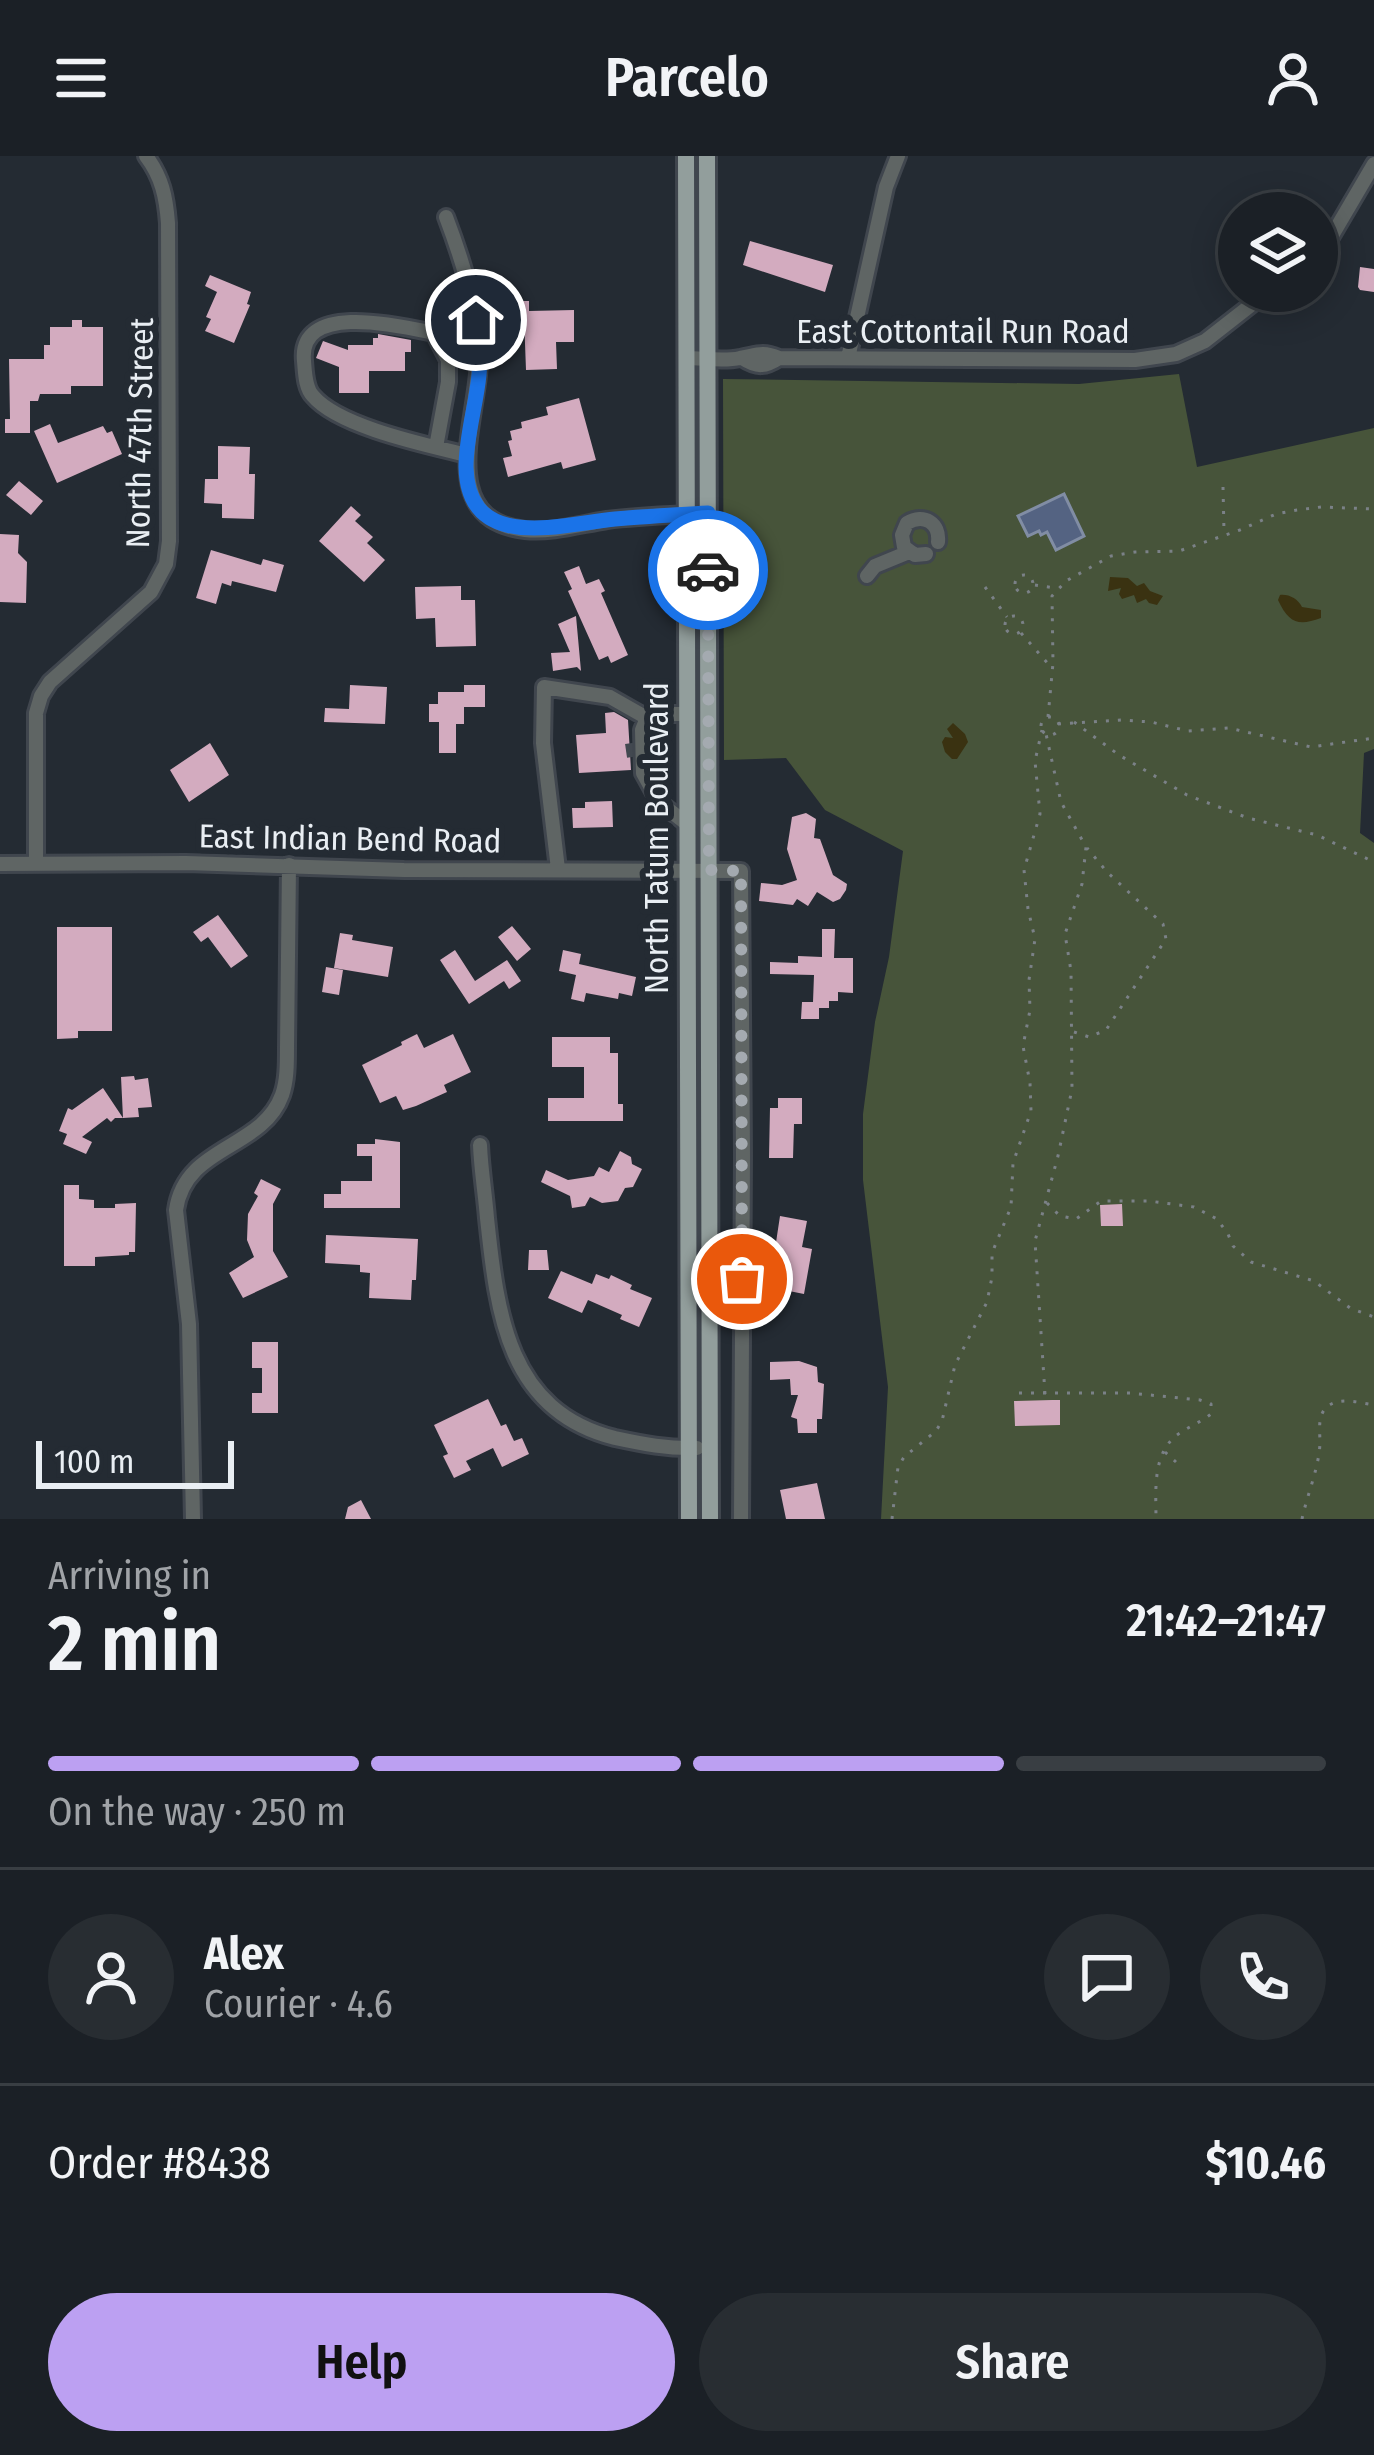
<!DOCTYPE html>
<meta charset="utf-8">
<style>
body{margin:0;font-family:"Fira Sans Condensed",sans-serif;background:#282d32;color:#f1f3f6;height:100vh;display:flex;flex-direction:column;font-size:45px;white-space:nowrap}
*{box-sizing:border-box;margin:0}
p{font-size:39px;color:#a0a3a7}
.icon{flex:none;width:66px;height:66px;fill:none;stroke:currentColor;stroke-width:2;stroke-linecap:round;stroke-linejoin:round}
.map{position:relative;height:1363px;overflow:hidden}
.details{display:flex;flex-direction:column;background:#1b2026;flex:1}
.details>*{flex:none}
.tools{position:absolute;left:1218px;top:36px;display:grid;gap:24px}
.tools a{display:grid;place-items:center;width:120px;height:120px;border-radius:50%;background:#1b2026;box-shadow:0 6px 30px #0003,0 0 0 3px #393e43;font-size:60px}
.scale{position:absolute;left:36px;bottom:30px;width:198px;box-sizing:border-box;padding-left:12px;border:6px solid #e9eef3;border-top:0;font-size:33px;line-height:42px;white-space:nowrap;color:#e9eef3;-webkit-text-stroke:9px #242b33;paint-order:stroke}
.pin{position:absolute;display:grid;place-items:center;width:102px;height:102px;color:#fff;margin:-51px;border:6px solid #fff;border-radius:50%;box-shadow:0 3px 12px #0007}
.courier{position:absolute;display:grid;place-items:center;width:120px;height:120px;margin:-60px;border:9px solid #1a73e8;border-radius:50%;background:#fff;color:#222;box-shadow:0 3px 15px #0007}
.headline em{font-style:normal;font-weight:600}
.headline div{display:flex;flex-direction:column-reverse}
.headline{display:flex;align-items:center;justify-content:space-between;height:204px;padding:0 48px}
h1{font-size:78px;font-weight:600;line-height:90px}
.bar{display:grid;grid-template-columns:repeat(4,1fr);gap:18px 12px;align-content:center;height:144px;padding:0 48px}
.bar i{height:15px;border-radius:9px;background:#393e43}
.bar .selected{background:#bca0f2}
.bar p{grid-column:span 4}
.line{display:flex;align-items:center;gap:30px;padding:0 48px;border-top:3px solid #393e43}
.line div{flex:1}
.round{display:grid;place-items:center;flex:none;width:126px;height:126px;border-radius:63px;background:#282d32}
.action{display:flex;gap:24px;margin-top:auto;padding:24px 48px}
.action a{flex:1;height:138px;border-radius:72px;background:#bca0f2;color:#111;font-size:48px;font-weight:600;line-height:138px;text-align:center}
.action a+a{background:#282d32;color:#f1f3f6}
header{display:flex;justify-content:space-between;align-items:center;height:156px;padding:0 48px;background:#1b2026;font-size:54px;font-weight:600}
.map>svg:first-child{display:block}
.green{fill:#47543a}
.sand{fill:#3a3211}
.water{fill:#546382;stroke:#818da4;stroke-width:3}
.building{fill:#d3abbf}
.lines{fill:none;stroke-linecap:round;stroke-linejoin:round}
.minor-tunnel{stroke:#424850;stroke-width:14;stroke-dasharray:14 7;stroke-linecap:butt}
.minor-casing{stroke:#40464e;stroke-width:20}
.major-casing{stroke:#40464e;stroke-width:22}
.path{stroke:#7b8187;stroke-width:3;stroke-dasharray:3 9;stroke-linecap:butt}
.minor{stroke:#5f6564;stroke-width:14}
.major{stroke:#929e9c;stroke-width:16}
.done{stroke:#a4aab0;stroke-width:12;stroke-dasharray:0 21.6}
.route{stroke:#1a73e8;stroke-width:15}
.labels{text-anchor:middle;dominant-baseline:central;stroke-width:12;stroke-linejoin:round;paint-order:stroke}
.street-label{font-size:33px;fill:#e9eef3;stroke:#242b33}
</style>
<header><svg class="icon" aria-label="menu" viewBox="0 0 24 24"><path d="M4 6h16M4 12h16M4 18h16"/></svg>Parcelo<svg class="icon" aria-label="person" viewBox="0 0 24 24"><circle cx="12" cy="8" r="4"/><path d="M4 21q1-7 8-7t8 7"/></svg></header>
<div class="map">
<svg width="1374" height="1363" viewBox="0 0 1374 1363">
<rect width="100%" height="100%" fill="#242b33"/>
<path class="green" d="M1179,218L1197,311L1374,272V593L1364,597L1360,677L1374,687V1363H881L888,1231L863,1024V958L875,866L889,801L903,695L825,654L786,602L724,604L723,223L1079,228Z"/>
<path class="sand" d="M1110,421L1128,422L1137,430L1144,427L1150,435L1163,440L1157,449L1149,447L1146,443L1137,447L1134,439L1122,443L1119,438L1121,432L1108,435Z
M1280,439C1289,438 1298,443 1302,451L1321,454V462C1299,470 1289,468 1278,444Z
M953,567L965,578L968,586L957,603H952L945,596L942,586L945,581L953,582L947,573Z"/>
<path class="water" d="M1064,338L1084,380L1056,394L1047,376L1041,379L1039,375L1028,380L1018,360Z"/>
<path class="building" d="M750,85L833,109L825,136L743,109Z
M1360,111L1374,113V136L1360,134L1358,131Z
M210,119L251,136L247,148L250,149L234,187L205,175L211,163L206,161L217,136L205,130Z
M507,145H529V155L574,154V186H556L557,213L526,214L524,161L508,162Z
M72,164H82V171H103V230H71V238H40L38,245H30V277H5V263H10L9,203H44V189H50V171H72Z
M378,178L411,184V196H405V215H369V237H339V211L316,202L323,185L348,194V189H373V182H378Z
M579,242L596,304L563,313L561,306L508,321L503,302L512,300L508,285L512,284L510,275L522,272L521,266L548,259L546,251Z
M50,268L58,287L103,270L107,277L112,275L122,298L57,327L34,275Z
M218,290L250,291L249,318H255L254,363L222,362V348L204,347L205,323H218Z
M19,325L43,345L31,359L6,339Z
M351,350L361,359L355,365L373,381L367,387L385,404L364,426L319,385Z
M0,378L19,379L18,397L27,406L26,447L0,446Z
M211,394L261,409L263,403L284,409L276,436L232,425L231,430L222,427L216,448L196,442Z
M579,410L586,428L599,423L605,435L601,437L628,499L611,507L608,500L599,504L568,435L572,433L564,416Z
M461,430V444H475L476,490L436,491L435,462L416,463L415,431Z
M576,460L581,515L577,511L553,515L551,497L570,496L558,468Z
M350,529L387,531L385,568L324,566L325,552L349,553Z
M464,529H485V551H464V568H456V597H439V566H429V548H438V536H464Z
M614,556L628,564L631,614L579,617L576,579L606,577L605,557Z
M210,587L229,619L189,646L170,614Z
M612,645L613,671L573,672L572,652H585V646Z
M806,657L816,663L814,682L820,683L833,719L847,728L846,734L840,743L833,746L817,736L808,750L797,743L793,749L759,745L761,727L782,729L797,724L787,693L792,661Z
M218,759L248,800L231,812L208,781L201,786L193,776Z
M512,770L531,793L517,805L498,781Z
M57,771H112V875H78V882L57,883Z
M822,773H835L834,802H853V837L838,836V845H829V852H819V863H801L802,846H813L814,819L770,818V806L798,807V800L822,801Z
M340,777L353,779L352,784L393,791L388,821L334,812Z
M455,794L475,825L507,804L521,825L509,833L504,825L469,848L440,804Z
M563,794L581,798L579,808L636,821L632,840L619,837L618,843L586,837L584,846L571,843L576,819L559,815Z
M326,811L343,814L339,839L322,836Z
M417,878L424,892L453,878L471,916L444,929L447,936L416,950L403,954L396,940L380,947L362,909L402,889L401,886Z
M552,881H610V897H618V948H623V965H548V942H584V911H552Z
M134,920L135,924L148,922L152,951L138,952L139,961L123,962L121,921Z
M103,932L123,962H115L111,966L107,962L82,981L92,986L86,998L63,988L67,978L59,975L68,952L72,954Z
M778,942H802V968H794L793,1002H769L770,952H778Z
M375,983L400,986V1052H324V1038H341V1025H372V1000H357V988H375Z
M620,995L631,1001L632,1008L642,1013L633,1031L625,1032L618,1045L602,1047L590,1041L585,1050L572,1052L570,1040L541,1026L546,1014L568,1024L594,1020L599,1011L609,1016Z
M261,1023L281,1033L273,1048V1095L288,1121L243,1142L229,1117L254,1101L247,1084L248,1058L258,1040L254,1037Z
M64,1029H79V1043L94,1044V1052H115V1048L136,1047L135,1096H129V1099L95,1101V1110H64Z
M1122,1048L1123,1070H1101L1100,1049Z
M780,1060L807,1065L802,1091L812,1093L804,1138L784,1134L786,1124L774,1122L779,1094L775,1093Z
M326,1079L418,1083L416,1124H412L411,1144L369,1142L370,1117L360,1116V1109L325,1107Z
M529,1094H547L549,1114H528Z
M561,1115L592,1128L596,1118L609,1123L611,1119L632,1129L630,1133L652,1142L639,1171L620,1163L622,1159L588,1144L582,1157L548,1142Z
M252,1186H278V1257H252V1237H262V1212H252Z
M799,1205L817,1211L818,1226L824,1228L822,1263H817V1277H798L797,1263L791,1261L798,1239H791L790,1223L770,1224V1206Z
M488,1243L501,1270L506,1268L514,1285L522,1282L529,1298L502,1311L493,1292L466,1305L471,1314L454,1322L443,1300L448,1298L434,1269Z
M1052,1244H1060V1269L1015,1270L1014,1245Z
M817,1327L825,1363H786L780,1334Z
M361,1344L371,1363H345L348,1351Z"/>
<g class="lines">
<path class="minor-tunnel" d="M632,587L634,601"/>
<defs>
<path id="minor" d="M446,61C462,103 477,150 479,194C483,252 429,363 525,374C551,377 581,368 607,364C640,360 674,359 708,357
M1317,93L1330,83L1374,8
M687,202C703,202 723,206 740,202C757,199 762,195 779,202L1135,204L1176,198L1205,185L1269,135
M742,202C757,212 765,211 779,202
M848,202L886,31L898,0
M436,291L448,226V204L434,177C401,170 298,145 304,205C305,216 305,232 313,240C339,271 427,289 467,299
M926,398L915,399L904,391L902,379L907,367C924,357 940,367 938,386
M867,420L875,410L909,396
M687,558H659L647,562L642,574L643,617L659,646L687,668
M0,708L186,707L404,714L741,715L743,999L741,1363
M36,708V557L41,540L50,526L151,436L166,408L169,385L168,67C166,41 162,21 146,0
M558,713L543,587L544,531L610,541L647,562
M480,989C481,1014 485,1037 487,1062C497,1156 507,1255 615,1282C643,1288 668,1293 697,1292
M193,1363L189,1168L176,1054C185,989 262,994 282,939C287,925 287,908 287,892L289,709"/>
<path id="major" d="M686,0L689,1363
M707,0L710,1363"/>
</defs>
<use href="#minor" class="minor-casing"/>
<use href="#major" class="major-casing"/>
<path class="path" d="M1223,331L1224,376
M1015 428a9 9 0 1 1 18 0a9 9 0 1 1-18 0Z
M1035,429L1055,432
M985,431L1007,461
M1005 469a9 9 0 1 1 18 0a9 9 0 1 1-18 0Z
M1021,477L1050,510
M1048,561L1053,507L1052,440L1066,425L1111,400L1135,396L1179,395L1240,374L1276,358L1297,354L1321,351L1374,353
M1041 570a9 9 0 1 1 18 0a9 9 0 1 1-18 0Z
M1074,566L1119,599L1187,639L1248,662L1317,679L1374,706
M1058,568L1121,564L1151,566L1188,575L1229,572L1311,591L1374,582
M1074,876L1089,881L1106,874L1166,783L1163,768L1107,716L1087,692
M1047,1047L1060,1060L1076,1063L1101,1045H1149L1194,1051L1217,1063L1228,1078L1233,1090L1251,1106L1314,1125L1350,1152L1374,1161
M1019,1237H1130L1200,1244L1211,1248V1258C1201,1266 1188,1271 1177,1279C1152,1298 1156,1335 1156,1363
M1045,1238L1035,1085L1058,1000L1072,933L1071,815L1065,778L1082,728L1086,691L1061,646L1046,578
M1165,1296L1176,1306
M892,1363L898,1311L904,1301L936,1275L942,1265L955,1209L987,1146L992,1121V1097L1011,1051L1013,1007L1031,955L1030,927L1023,890L1030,854L1029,824L1035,783L1028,753L1024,714L1040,658L1035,605L1042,574
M1302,1363C1307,1339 1319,1312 1320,1287C1320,1276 1317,1259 1327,1251C1339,1240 1360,1247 1374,1249"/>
<use href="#minor" class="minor"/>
<use href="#major" class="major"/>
</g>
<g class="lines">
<path class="done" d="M708,414L709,714L741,715L742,1123"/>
<path class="route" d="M476,164C478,182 481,200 479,219C476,250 466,280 466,311C468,398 563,368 615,363C646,360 677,359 708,357V414"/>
</g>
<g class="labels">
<g class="street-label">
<text x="963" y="176">East Cottontail Run Road</text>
<text transform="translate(140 277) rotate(-89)">North 47th Street</text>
<text transform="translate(657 682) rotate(-90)">North Tatum Boulevard</text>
<text transform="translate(350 683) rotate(1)">East Indian Bend Road</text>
</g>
</g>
</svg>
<div class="tools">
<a><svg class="icon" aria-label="layers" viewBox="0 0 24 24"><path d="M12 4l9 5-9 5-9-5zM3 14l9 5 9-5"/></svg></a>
</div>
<div class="scale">100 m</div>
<div class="pin" style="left:742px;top:1123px;background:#ea580c"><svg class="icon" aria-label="bag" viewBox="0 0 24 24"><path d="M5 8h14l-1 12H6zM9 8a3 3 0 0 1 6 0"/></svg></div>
<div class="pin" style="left:476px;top:164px;background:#1f2937"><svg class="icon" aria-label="home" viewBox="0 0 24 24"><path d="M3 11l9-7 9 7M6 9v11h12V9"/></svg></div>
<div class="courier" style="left:708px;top:414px"><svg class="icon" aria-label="car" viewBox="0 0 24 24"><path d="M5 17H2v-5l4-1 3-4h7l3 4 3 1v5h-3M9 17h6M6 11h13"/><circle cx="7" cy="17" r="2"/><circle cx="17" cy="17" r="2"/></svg></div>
</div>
<section class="details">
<div class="headline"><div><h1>2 min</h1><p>Arriving in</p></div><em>21:42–21:47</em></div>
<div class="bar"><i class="selected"></i><i class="selected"></i><i class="selected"></i><i></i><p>On the way · 250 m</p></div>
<div class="line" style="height:216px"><a class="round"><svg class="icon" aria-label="person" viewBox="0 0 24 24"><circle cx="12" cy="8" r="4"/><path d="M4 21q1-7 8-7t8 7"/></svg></a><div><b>Alex</b><p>Courier · 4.6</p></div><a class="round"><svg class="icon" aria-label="chat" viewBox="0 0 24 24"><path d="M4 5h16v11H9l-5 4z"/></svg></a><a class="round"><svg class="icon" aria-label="phone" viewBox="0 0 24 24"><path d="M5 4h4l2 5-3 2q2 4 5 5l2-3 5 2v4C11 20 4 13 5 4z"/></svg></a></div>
<div class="line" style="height:156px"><div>Order #8438</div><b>$10.46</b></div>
<div class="action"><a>Help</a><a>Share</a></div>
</section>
